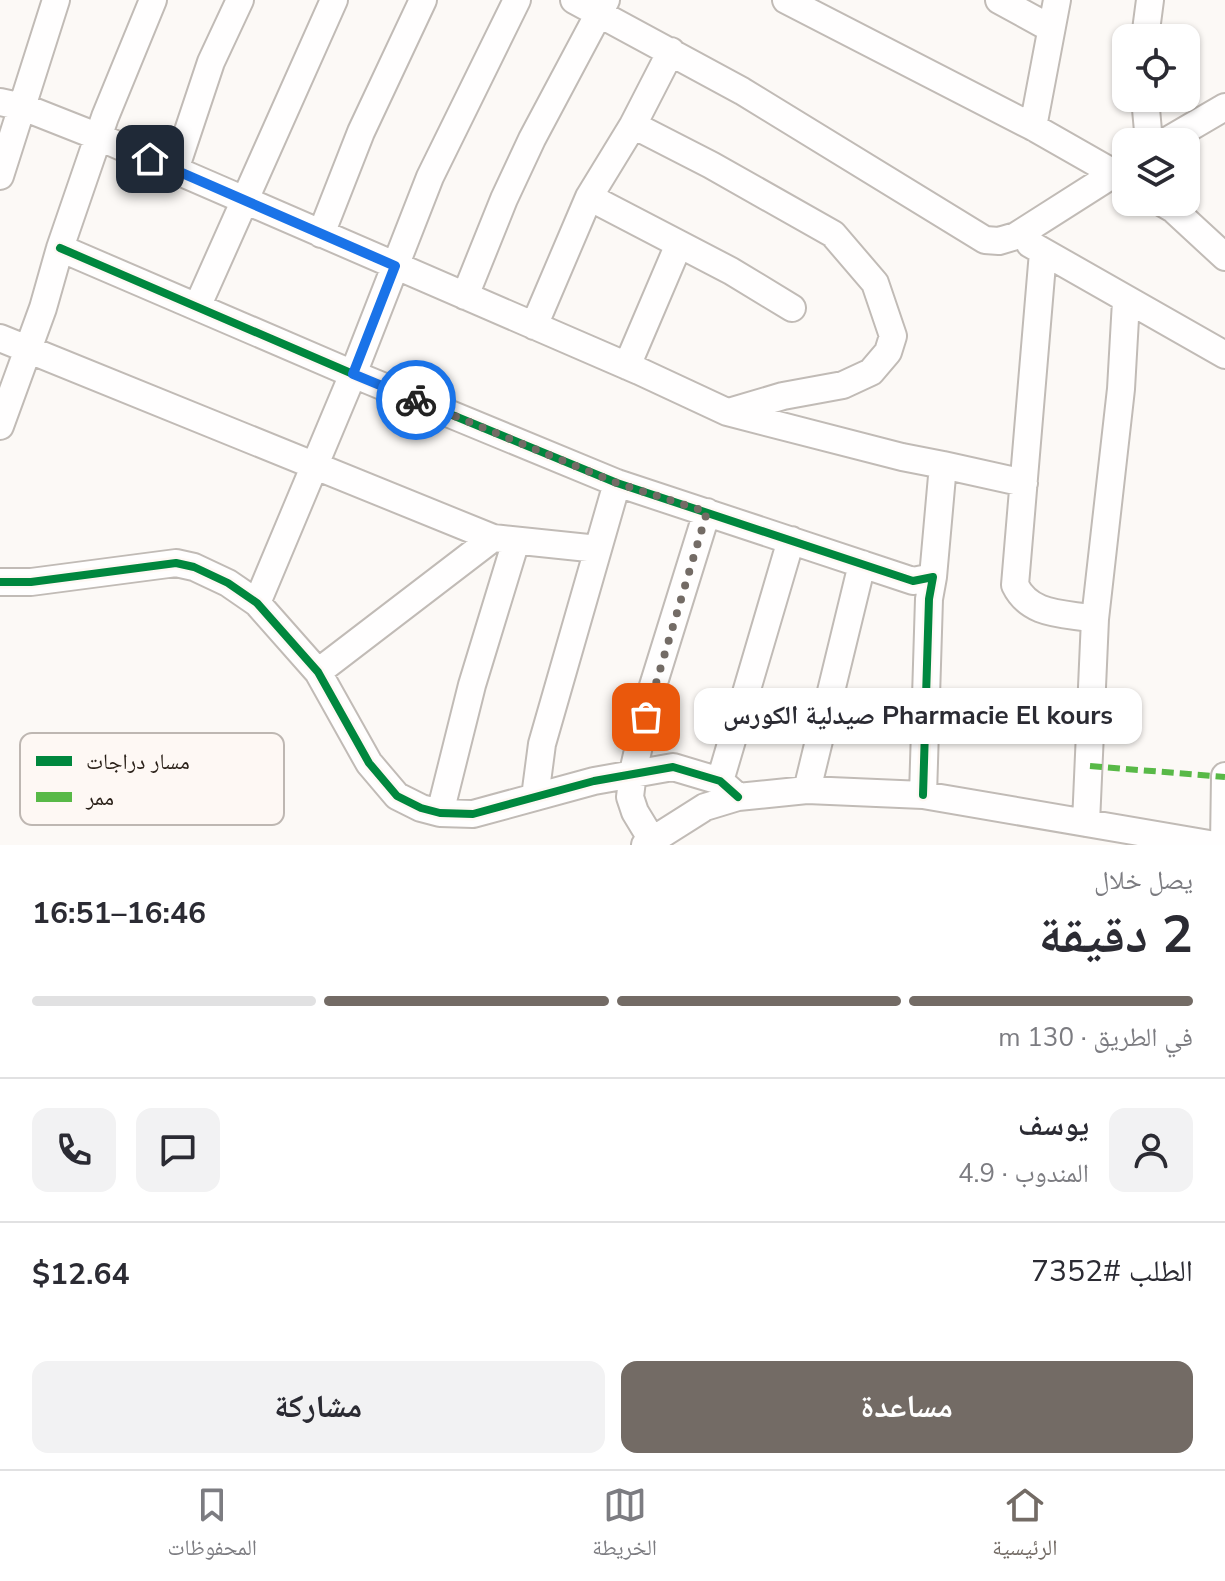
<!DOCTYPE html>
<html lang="ar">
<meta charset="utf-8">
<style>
body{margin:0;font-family:"Nunito Sans","Noto Naskh Arabic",sans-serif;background:#f2f2f3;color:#2b2b33;direction:rtl;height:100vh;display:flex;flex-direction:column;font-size:30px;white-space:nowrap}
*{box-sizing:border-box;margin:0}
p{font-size:26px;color:#7c7c81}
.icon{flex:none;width:44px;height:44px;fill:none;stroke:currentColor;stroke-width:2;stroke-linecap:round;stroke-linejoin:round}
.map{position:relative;height:845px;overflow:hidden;direction:ltr}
.drawer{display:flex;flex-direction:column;background:#fff;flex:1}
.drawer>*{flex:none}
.fabs{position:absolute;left:1112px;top:24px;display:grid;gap:16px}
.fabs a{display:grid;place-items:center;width:88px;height:88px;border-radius:16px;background:#fff;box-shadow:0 2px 6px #0004;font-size:40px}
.pin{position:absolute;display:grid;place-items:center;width:68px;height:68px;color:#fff;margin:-34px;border-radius:16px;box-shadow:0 4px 12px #0006}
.courier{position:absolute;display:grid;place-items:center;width:80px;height:80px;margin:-40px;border:6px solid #1a73e8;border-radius:50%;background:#fff;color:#222;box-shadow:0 2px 10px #0007}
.bubble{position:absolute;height:56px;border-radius:16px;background:#fff;box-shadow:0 2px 6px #0004;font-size:26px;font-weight:700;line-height:56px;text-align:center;direction:rtl}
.summary em{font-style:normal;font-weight:700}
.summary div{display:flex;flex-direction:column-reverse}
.summary{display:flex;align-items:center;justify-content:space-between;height:136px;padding:0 32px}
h1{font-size:52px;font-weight:700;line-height:60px}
.bar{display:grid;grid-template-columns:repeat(4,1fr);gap:12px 8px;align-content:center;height:96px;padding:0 32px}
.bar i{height:10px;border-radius:6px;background:#e1e1e2}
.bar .on{background:#736b65}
.bar p{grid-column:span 4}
.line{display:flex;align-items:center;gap:20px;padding:0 32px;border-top:2px solid #e1e1e2}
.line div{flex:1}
.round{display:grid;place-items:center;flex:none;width:84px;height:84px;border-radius:16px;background:#f2f2f3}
.primary-button{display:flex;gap:16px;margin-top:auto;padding:16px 32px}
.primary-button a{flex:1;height:92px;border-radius:16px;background:#736b65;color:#fff;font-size:32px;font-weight:700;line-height:92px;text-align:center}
.primary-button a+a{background:#f2f2f3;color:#2b2b33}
.menu{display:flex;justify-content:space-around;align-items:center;height:112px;border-top:2px solid #e1e1e2;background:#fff;font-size:22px;color:#7c7c81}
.menu a{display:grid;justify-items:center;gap:4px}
.menu .on{color:#736b65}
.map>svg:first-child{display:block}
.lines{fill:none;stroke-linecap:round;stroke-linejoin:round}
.minor-casing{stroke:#c1bbb6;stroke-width:30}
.minor{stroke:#fffefe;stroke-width:26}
.quiet{stroke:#58b947;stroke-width:6;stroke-dasharray:12 6;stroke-linecap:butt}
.cycleway-casing{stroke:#fef8f4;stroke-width:13}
.cycleway{stroke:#00873e;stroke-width:8}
.done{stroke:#736b65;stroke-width:8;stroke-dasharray:0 14.4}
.route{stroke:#1a73e8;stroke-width:10}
.key{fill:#fef8f4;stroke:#beb7b2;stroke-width:2}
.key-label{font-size:22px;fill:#291f17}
</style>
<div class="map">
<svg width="1225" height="845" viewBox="0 0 1225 845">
<rect width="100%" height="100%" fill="#fcf9f6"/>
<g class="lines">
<defs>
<path id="minor" d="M574,0L742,91L985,240L999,241L1016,236L1126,166
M786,0L1033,127L1126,180
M999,0L1050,28
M1145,38L1150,0
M1145,98L1149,142
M0,102L23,107L99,137L639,371L727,412L902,457L943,465L933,577
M633,125L711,165L833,234L875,283L893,336L888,352L871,372L843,385L783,396L729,412
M1033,127L1057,0
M1165,142L1225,107
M175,170L211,62L240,0
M0,176L56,0
M589,197L731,271L792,308
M1161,202L1173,209L1225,257
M321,234L361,132L423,0
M1030,244L1225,355
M60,248L353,374L617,483L913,581L933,577L929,599L923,795
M1043,252L1015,585C1030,616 1063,613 1095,619
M465,296L504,199L532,139L606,0
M198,305L334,0
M534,326L589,197L633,125L671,51
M0,338L493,538L598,549
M627,366L679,244
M0,426L43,308L60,248L105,117L153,0
M943,465L1024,483
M0,582H31L176,563L194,567L228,583L257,603L318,672L369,763L397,796L421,808L440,813L473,814L594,781L673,767L720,781L738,797
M257,603L353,374L430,177L517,0
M318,672L493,538
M720,781L791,540
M807,790L862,564
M535,797L542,744L617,483
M440,813L472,685L516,541
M1086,823L1095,619L1121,389L1126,301
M652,840L635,812L630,797L633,772L652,689L707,512
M645,845L705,807L738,797L807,790L923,795L1215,845
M1224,845L1225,776"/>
</defs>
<use href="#minor" class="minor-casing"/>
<use href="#minor" class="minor"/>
<path class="quiet" d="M1090,766L1225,777"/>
<defs>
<path id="cycleway" d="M60,248L353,374L617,483L913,581L933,577L929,599L923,795
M0,582H31L176,563L194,567L228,583L257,603L318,672L369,763L397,796L421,808L440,813L473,814L594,781L673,767L720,781L738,797"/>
</defs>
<use href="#cycleway" class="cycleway-casing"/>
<use href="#cycleway" class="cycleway"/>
</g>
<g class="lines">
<path class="done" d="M416,400L617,483L707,512L646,717"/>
<path class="route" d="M150,159L395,266L353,374L416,400"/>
</g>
<rect x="20" y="733" width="264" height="92" rx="12" class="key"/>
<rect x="36" y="756" width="36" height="10" fill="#00873e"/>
<rect x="36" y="792" width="36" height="10" fill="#58b947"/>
<g class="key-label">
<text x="86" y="769">مسار دراجات</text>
<text x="86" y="805">ممر</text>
</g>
</svg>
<div class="fabs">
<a><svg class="icon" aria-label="locate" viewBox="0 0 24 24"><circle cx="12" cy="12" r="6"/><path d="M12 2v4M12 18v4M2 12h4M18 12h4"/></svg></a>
<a><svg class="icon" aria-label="layers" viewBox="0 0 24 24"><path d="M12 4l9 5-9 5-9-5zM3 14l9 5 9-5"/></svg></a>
</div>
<div class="pin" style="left:646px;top:717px;background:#ea580c"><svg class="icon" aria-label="bag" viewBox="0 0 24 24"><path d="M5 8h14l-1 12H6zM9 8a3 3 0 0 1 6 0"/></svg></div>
<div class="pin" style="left:150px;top:159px;background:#1f2937"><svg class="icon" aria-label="home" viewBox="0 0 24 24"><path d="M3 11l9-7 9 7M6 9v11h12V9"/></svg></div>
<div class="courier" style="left:416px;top:400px"><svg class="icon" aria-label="bike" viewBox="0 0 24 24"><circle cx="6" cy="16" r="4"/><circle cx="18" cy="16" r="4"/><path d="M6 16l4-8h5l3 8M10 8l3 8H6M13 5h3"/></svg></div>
<div class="bubble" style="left:694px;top:688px;width:448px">Pharmacie El kours صيدلية الكورس</div>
</div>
<section class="drawer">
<div class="summary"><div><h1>2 دقيقة</h1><p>يصل خلال</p></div><em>16:46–16:51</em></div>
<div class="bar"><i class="on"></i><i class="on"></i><i class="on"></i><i></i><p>في الطريق · 130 m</p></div>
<div class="line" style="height:144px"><a class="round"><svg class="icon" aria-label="person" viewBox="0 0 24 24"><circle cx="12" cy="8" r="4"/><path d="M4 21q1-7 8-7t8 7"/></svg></a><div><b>يوسف</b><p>المندوب · 4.9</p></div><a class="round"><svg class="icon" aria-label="chat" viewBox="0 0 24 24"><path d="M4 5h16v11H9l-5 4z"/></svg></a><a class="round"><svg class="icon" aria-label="phone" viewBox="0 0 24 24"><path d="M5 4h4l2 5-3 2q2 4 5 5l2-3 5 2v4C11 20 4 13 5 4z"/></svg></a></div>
<div class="line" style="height:104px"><div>الطلب #7352</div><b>$12.64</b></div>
<div class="primary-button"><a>مساعدة</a><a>مشاركة</a></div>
</section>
<nav class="menu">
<a class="on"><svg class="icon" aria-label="home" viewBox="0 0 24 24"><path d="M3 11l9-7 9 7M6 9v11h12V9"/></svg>الرئيسية</a>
<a><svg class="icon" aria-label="map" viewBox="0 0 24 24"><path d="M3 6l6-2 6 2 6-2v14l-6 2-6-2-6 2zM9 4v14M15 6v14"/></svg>الخريطة</a>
<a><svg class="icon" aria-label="saved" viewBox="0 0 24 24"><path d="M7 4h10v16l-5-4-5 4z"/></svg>المحفوظات</a>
</nav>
